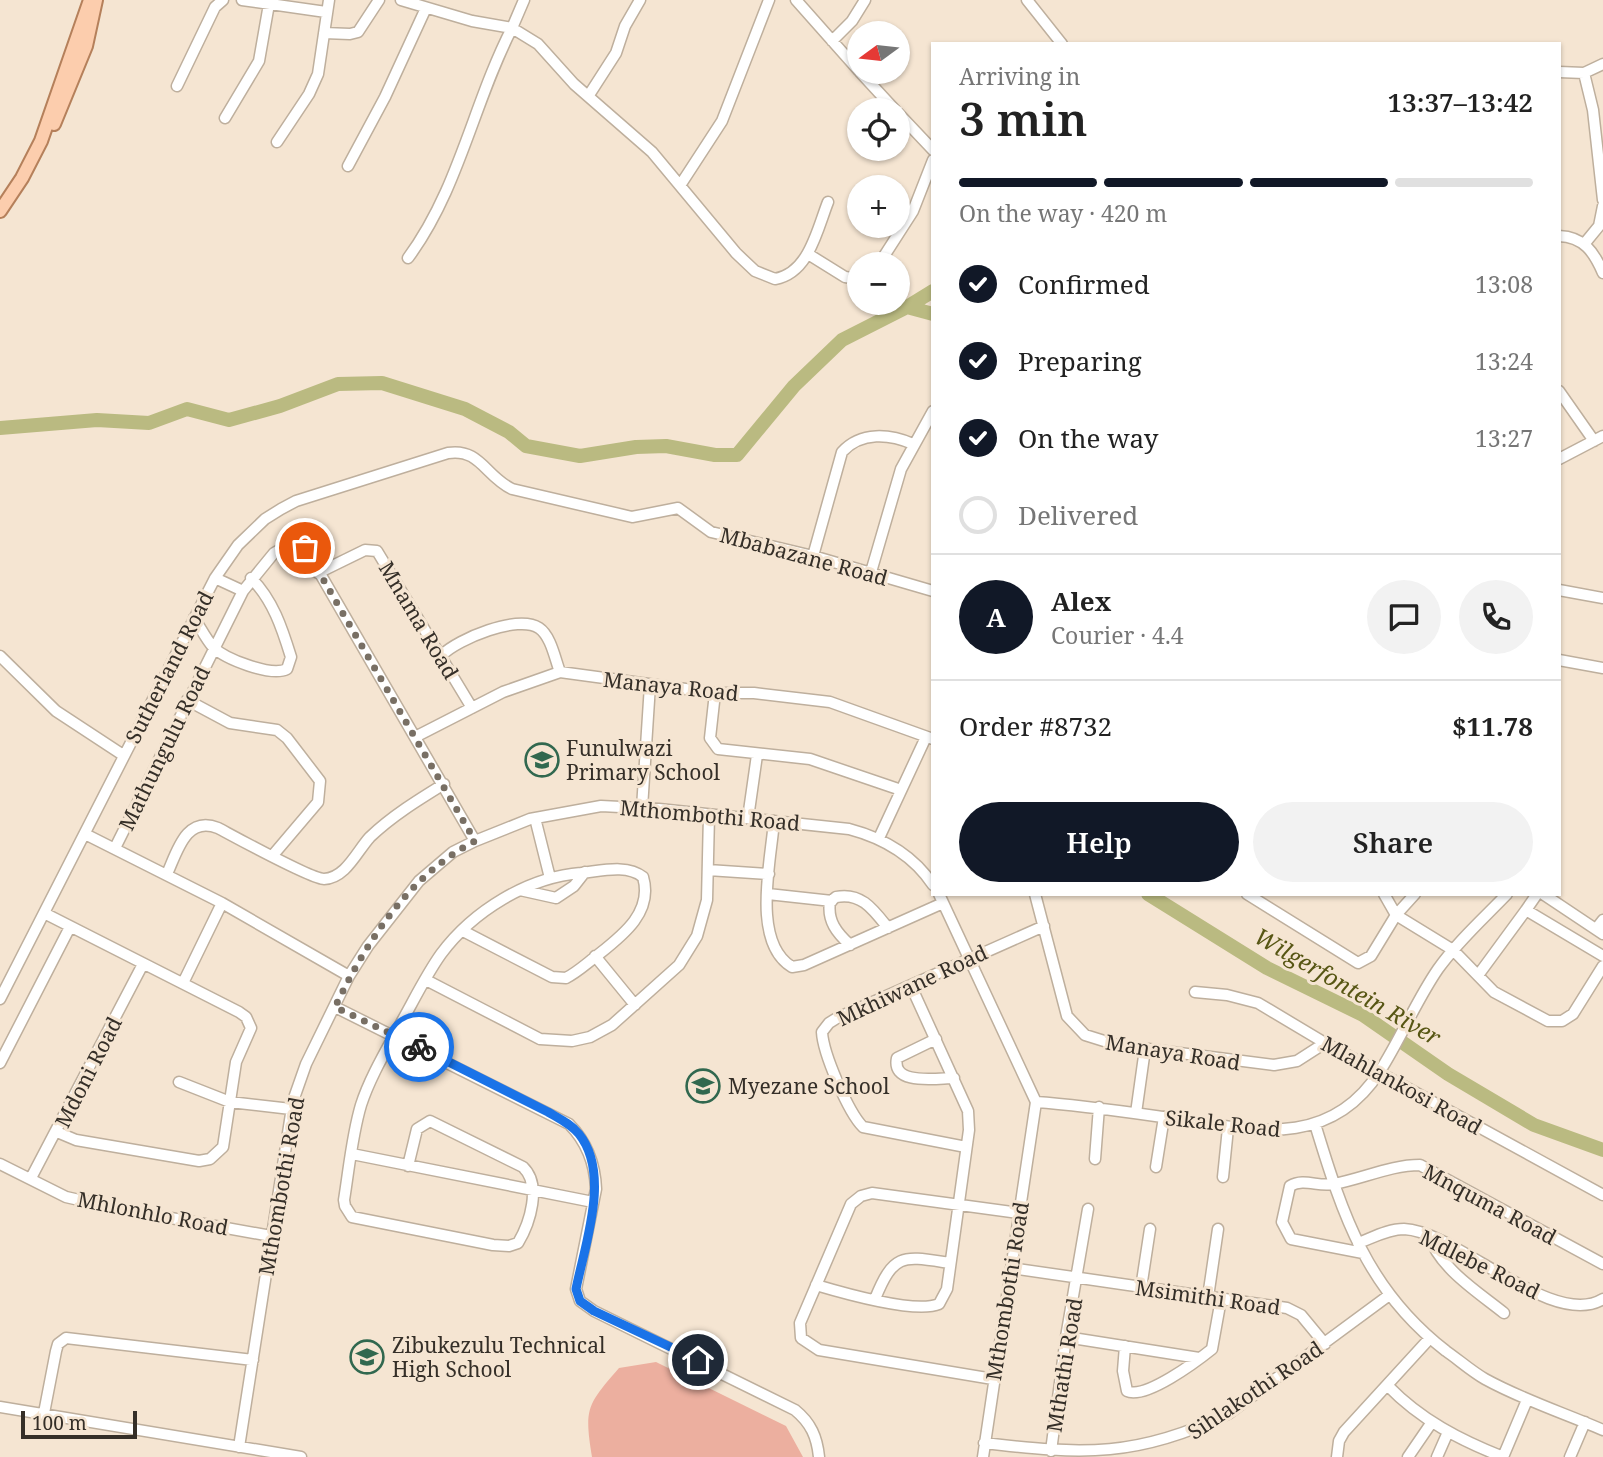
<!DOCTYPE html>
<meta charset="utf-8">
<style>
body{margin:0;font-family:"Noto Serif",serif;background:#f2f2f2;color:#222;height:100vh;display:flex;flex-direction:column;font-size:26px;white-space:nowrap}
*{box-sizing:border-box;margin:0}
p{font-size:23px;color:#767676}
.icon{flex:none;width:38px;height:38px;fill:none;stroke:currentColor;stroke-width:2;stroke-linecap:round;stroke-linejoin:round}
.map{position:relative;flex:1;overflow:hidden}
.drawer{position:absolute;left:931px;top:42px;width:630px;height:854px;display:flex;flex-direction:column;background:#fff;border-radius:0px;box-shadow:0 2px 5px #0004}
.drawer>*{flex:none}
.needle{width:46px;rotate:255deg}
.fabs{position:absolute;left:847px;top:21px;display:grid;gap:14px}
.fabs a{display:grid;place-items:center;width:63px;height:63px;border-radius:50%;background:#fff;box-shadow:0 2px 5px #0004;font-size:35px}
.scale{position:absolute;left:21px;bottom:18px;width:116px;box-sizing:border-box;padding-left:7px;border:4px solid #352f28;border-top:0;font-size:19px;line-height:24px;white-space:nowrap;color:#352f28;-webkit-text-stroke:5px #f5e5d2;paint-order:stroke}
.pin{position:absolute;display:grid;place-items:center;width:60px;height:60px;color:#fff;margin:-30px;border:4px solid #fff;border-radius:50%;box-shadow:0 2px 7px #0007}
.courier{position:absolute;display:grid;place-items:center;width:70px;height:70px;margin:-35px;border:5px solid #1a73e8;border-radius:50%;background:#fff;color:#222;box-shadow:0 2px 9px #0007}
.overview em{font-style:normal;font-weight:600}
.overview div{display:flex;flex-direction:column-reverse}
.overview{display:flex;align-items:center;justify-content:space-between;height:119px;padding:0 28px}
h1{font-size:46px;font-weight:600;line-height:52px}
.bar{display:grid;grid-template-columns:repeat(4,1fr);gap:10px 7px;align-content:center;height:84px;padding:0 28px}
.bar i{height:9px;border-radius:5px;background:#e0e0e0}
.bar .on{background:#111827}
.bar p{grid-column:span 4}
.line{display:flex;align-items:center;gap:18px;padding:0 28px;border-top:2px solid #e0e0e0}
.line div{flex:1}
.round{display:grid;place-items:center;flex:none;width:74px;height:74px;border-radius:37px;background:#f2f2f2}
ol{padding:0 28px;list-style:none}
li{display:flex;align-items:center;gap:21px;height:77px}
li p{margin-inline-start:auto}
li .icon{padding:7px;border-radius:50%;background:#111827;color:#fff;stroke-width:4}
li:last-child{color:#767676}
li i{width:38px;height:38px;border:4px solid #e0e0e0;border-radius:50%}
.button{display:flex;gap:14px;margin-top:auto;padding:14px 28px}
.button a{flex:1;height:80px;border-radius:42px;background:#111827;color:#fff;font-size:28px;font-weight:600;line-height:80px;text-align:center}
.button a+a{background:#f2f2f2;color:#222}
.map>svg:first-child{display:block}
.green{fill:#ecaf9f}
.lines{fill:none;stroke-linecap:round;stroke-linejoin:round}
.river{stroke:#baba81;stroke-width:14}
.minor-casing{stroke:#beaf9d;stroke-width:13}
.major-casing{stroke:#b5805b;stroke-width:16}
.minor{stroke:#fff;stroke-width:10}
.major{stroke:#fccdad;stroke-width:12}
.done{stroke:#786f64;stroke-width:7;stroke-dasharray:0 12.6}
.route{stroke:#1a73e8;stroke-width:9}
.labels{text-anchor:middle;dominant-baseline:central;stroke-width:6;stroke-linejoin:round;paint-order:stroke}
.street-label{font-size:21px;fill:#352f28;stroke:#f5e5d2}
.poi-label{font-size:21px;fill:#352f28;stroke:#f5e5d2;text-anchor:start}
.water-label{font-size:23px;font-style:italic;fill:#575614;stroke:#f5e5d2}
</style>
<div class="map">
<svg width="1603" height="1457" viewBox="0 0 1603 1457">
<rect width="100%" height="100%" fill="#f5e5d2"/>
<path class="green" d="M656,1362L786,1426L803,1457H592C584,1408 587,1405 619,1368Z"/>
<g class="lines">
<path class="river" d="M907,307L933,291
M0,428L97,420L149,423L187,409L229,420L280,406L338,384L382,383L465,409L509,432L526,446L580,456L636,447L666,446L715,455H737L794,386L842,340L907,307L933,314
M1148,894L1267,968L1363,1015L1448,1074L1534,1125L1603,1150"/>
<defs>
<path id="minor" d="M242,0L326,12
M401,0L472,21L512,28C473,104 459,189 408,258
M524,0L512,28L538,44L574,84L652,152L736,253L755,271L775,279C809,273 817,230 828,202
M796,0L859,71
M1027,0L1062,44
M324,33L350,34L358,32L379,0
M832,41L852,21L865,0
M860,72L895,110
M1559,72L1584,73L1603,64
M1584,73L1593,110L1603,200
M177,86L215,7L223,0
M589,95L616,53L625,26L640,0
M898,113L933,150
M225,118L259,61L269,4
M277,142L309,94L318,74L329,0
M348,166L385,97L426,8
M681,184L722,121L769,0
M1559,236C1584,237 1594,252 1603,273
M1585,243L1599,226L1603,206
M808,254L845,277L859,279
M879,264L913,211L933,160
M1559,391L1594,441
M1559,459L1603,436
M813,556L842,452C861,431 890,434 913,444
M871,572L901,469L933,411
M318,573L365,550L377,551L472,708
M215,578L243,591
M1559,590L1603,598
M194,618C200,627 206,639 213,647C225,659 271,677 287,669L291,657C282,628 273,600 251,578
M442,655C458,639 518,614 539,628C551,636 555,659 560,672
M0,656L56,711L123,755
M1559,660L1603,668
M715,693L710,738L718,749L810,759L901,790
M187,700L230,723L277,730L287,738L320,781L318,802L273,855
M417,736L503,692L560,672L715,693H754L830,702L933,739
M642,808L650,685
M535,818L550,878
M748,818L757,755
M774,821C771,861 751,942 792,967L804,965L943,903
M85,834L222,903L349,976
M879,838L926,737
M115,848L243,591L274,553L286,546L296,544L307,551L475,841
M708,870L769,874
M167,874C177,852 186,815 218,828C235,837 311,879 324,879C346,878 357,851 370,837C392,816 418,800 444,784
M520,890L556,898L574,886L585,872
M768,894L832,901
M939,894L1036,1102L983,1457
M1035,894L1067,1016L1085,1035L1117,1045L1274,1065L1297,1061L1325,1043
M1247,894L1358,963L1371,956L1396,915L1415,894
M1384,894L1396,915L1453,950L1494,992L1548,1021H1562L1573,1014L1603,966
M1537,894L1526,910L1603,956
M1543,894L1603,934
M44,913L239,1012L246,1017L251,1028L236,1062L223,1147L210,1159L199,1161L76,1140L57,1132
M1596,929L1603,920
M850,945C837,933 827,921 830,902L836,897C861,892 873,909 888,928
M595,956L635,1005
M1479,974L1526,910
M426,980L540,1039L572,1041L590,1037L612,1025L679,965L697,936L707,900L709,815
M183,983L222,903
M1195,992L1227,995L1258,1003L1325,1043L1603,1195
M0,999L215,578L238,545L265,519L281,509L296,501L448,453C480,448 485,476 512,489L632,517L678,508L711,532L813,556L933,591
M335,1007L569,1124C587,1142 595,1163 596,1189L576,1289L580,1301L594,1311L795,1410C811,1423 817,1437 819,1457
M936,1039L897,1058C891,1086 937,1078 954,1078
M0,1063L70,927
M179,1082L230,1102L291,1109
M1036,1102C1078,1105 1120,1111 1163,1117C1244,1128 1327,1154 1380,1071C1401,1038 1416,1001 1438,969C1458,941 1484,918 1507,894
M1136,1113L1145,1049
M1315,1124C1343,1216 1367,1290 1446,1351C1459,1360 1471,1371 1485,1379C1523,1400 1564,1413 1603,1430
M966,1147L863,1127C848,1112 823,1053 822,1032L829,1023L837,1018L1044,926
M352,1154L593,1202
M1095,1159L1099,1107
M0,1164L66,1197L110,1207L271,1236
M408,1166L417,1129L430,1121L523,1167C542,1185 530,1223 518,1243L509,1246L493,1245L352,1217L345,1206L344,1200C349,1169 352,1135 361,1105C370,1077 387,1049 401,1023C414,1000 426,975 441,954C473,911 528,877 581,873C601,871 627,864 643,877C654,914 619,938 594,958C585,965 576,973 566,978L552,977L463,931
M1156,1167L1164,1117
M1223,1177L1228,1128
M31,1178L143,964
M1429,1235C1439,1268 1478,1292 1504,1313
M1358,1243C1372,1238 1388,1229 1404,1229C1457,1231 1552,1330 1603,1299
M1363,1253L1291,1239L1282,1222L1290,1186C1304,1178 1318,1187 1333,1184C1362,1179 1390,1165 1420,1165L1603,1264
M1011,1268L1287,1308L1301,1315L1325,1344
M816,1285C843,1293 915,1314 939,1304L947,1289L969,1130L968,1111L911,986
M1141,1288L1150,1229
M1208,1297L1218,1229
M875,1299C894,1252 903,1256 950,1263
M1066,1337L1199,1358
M1125,1346L1123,1371L1127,1391C1145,1400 1197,1361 1212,1349L1221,1299
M993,1379L819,1350L801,1338L800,1323L851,1204L861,1196L872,1193L1019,1213
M1388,1386C1421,1420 1460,1440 1503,1457
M0,1407L301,1457
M44,1413L56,1351L58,1344L66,1338L253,1360
M984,1443C1084,1455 1138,1457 1228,1414L1388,1296
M239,1447L293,1101L306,1064L349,976L368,946L419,881L453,852L475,841L530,819L601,806L659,809L849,829C883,838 913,855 933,885
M1051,1451L1066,1337L1088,1209
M1337,1457L1339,1441L1344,1432L1430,1338
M1408,1457L1432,1422
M1437,1457L1448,1432
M1503,1457L1527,1400
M1570,1457L1585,1422"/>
<path id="major" d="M54,124L86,46L96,0
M0,211L22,178L41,141L90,0"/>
</defs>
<use href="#minor" class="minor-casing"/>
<use href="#major" class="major-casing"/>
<use href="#minor" class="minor"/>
<use href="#major" class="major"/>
</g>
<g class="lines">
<path class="done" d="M305,548L475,841C408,876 367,941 335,1007L419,1047"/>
<path class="route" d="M419,1047L548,1112C560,1119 571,1124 579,1134C611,1174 585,1244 576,1289L580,1301L594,1311L698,1360"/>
</g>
<defs>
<symbol id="school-ring" viewBox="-11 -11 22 22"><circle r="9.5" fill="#f5e5d2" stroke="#31684f" stroke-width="1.5"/><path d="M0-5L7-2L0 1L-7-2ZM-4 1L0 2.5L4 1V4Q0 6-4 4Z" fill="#31684f"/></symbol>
</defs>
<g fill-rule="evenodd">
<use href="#school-ring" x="523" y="741" width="38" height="38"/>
<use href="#school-ring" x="684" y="1067" width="38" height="38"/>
<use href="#school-ring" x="348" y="1338" width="38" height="38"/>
</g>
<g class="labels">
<g class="street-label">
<text transform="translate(804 556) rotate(15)">Mbabazane Road</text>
<text transform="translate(419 620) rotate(59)">Mnama Road</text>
<text transform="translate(169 667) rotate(-63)">Sutherland Road</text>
<text transform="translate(671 686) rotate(6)">Manaya Road</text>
<text transform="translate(164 748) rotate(-64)">Mathungulu Road</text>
<text transform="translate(710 815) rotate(5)">Mthombothi Road</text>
<text transform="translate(912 985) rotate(-25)">Mkhiwane Road</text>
<text transform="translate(1173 1052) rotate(9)">Manaya Road</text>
<text transform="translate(88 1072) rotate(-63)">Mdoni Road</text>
<text transform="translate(1402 1085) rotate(29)">Mlahlankosi Road</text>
<text transform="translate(1223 1123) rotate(6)">Sikale Road</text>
<text transform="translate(281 1186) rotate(-80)">Mthombothi Road</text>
<text transform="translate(1490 1204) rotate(28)">Mnquma Road</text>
<text transform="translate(153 1213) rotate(11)">Mhlonhlo Road</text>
<text transform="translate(1480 1264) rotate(26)">Mdlebe Road</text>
<text transform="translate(1007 1291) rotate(-81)">Mthombothi Road</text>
<text transform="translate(1208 1297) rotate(8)">Msimithi Road</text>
<text transform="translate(1064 1365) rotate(-81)">Mthathi Road</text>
<text transform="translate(1255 1390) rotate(-34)">Sihlakothi Road</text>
</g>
<g class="poi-label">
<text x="566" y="748">Funulwazi<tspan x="566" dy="24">Primary School</tspan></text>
<text x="728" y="1086">Myezane School</text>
<text x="392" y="1345">Zibukezulu Technical<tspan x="392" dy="24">High School</tspan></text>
</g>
<g class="water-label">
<text transform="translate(1348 986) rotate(30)">Wilgerfontein River</text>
</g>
</g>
</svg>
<div class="fabs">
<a><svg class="needle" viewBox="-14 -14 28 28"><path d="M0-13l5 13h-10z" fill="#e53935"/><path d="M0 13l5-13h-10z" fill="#767676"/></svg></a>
<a><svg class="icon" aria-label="locate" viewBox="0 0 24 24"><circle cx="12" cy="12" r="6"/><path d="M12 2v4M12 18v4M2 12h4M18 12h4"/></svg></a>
<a>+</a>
<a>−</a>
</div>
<div class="scale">100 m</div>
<div class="pin" style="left:305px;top:548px;background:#ea580c"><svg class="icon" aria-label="bag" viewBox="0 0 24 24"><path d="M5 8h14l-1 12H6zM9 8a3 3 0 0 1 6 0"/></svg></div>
<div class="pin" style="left:698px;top:1360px;background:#1f2937"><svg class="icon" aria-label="home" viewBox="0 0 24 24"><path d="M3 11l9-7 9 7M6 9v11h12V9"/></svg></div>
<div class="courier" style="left:419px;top:1047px"><svg class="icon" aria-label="bike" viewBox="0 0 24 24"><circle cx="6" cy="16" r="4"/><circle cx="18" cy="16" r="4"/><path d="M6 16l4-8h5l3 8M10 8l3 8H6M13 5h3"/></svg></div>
<section class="drawer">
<div class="overview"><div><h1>3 min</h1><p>Arriving in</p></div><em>13:37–13:42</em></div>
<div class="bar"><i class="on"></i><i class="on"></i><i class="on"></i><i></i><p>On the way · 420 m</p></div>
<ol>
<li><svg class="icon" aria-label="check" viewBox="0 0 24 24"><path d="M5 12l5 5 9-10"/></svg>Confirmed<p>13:08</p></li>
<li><svg class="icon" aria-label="check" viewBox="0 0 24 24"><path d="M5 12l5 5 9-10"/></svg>Preparing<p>13:24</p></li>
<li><svg class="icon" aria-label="check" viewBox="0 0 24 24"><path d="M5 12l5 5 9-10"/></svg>On the way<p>13:27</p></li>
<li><i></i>Delivered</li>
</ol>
<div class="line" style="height:126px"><b class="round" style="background:#111827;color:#fff">A</b><div><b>Alex</b><p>Courier · 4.4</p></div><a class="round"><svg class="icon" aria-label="chat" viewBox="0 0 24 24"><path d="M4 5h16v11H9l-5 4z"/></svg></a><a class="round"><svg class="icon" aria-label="phone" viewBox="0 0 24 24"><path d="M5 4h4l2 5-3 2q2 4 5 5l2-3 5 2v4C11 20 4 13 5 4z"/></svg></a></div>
<div class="line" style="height:91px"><div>Order #8732</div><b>$11.78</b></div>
<div class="button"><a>Help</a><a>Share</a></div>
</section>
</div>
